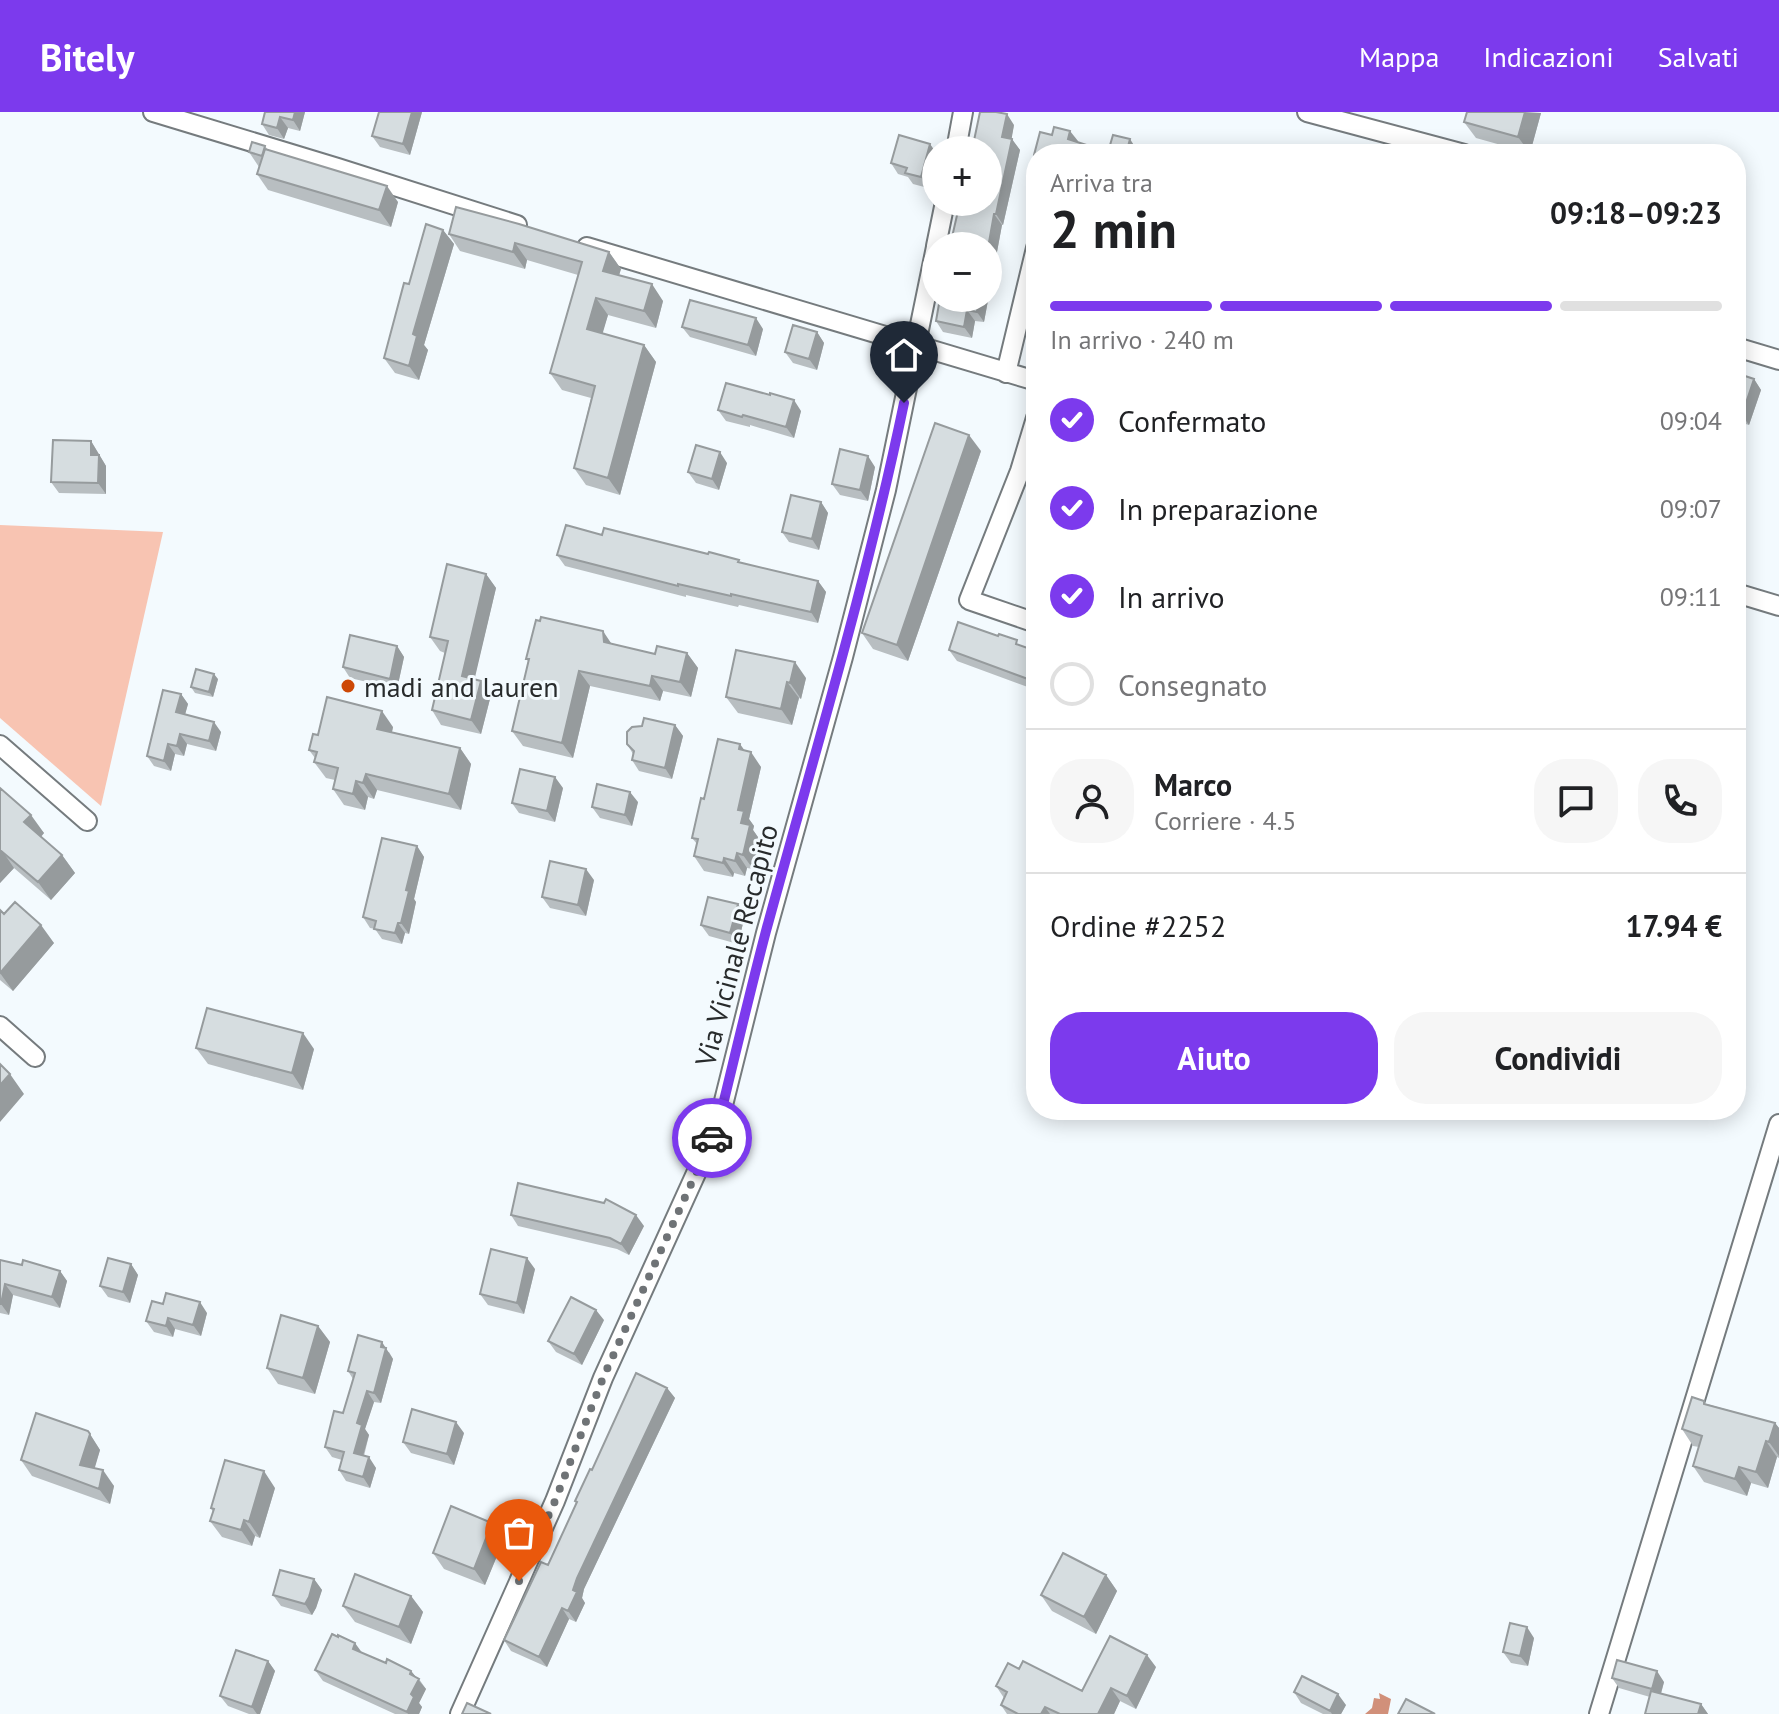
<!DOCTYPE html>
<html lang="it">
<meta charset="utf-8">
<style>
body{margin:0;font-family:"PT Sans",sans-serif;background:#f6f6f6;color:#202124;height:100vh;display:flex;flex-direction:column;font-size:30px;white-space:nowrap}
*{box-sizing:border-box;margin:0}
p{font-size:26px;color:#757577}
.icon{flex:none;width:44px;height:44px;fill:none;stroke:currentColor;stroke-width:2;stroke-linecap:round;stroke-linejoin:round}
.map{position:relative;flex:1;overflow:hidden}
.panel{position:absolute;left:1026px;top:32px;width:720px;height:976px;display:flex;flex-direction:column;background:#fff;border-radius:32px;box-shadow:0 4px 20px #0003}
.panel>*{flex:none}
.controls{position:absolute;left:922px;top:24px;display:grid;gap:16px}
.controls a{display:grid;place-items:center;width:80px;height:80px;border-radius:50%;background:#fff;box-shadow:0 4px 20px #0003;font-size:40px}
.pin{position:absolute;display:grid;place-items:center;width:68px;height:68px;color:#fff;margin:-82px -34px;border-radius:50% 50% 50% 0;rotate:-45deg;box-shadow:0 0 8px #0007}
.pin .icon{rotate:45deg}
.courier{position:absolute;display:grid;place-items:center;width:80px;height:80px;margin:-40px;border:6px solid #7c3aed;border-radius:50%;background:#fff;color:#222;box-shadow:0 2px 10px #0007}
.summary em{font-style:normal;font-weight:700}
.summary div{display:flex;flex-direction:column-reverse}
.summary{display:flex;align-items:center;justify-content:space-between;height:136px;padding:0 24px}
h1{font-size:52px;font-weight:700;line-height:60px}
.bar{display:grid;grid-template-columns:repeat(4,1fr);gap:12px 8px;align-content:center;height:96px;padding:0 24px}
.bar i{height:10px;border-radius:6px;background:#e0e0e0}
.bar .active{background:#7c3aed}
.bar p{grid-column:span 4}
.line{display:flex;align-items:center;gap:20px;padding:0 24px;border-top:2px solid #e0e0e0}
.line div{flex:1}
.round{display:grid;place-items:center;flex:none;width:84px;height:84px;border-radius:32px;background:#f6f6f6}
ol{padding:0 24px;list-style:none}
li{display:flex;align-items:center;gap:24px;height:88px}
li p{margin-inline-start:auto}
li .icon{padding:8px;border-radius:50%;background:#7c3aed;color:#fff;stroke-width:4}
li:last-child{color:#757577}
li i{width:44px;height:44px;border:4px solid #e0e0e0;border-radius:50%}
.action{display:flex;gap:16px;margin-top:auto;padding:16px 24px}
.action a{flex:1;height:92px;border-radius:32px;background:#7c3aed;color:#fff;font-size:32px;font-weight:700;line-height:92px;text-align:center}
.action a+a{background:#f6f6f6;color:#202124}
header{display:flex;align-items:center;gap:48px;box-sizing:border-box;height:112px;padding:0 40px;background:#7c3aed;color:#fff}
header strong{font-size:38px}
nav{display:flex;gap:44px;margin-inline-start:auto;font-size:28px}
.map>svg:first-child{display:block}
.green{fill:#f8c4b2}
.water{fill:#d1907a}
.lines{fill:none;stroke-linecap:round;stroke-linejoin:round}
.street-casing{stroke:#757b7e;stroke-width:22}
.street{stroke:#fff;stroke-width:18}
.wall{fill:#b8bec1}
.shaded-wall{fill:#969b9d}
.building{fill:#d6dde0;stroke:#969b9d;stroke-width:2}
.done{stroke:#6f7376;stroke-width:8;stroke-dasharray:0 14.4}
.route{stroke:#7c3aed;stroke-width:10}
.poi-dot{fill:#cd4806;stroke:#f3fafe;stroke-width:3}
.labels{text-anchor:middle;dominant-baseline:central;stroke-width:6;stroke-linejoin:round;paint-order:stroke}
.poi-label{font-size:28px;fill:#282b2c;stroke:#f3fafe;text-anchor:start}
.street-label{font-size:28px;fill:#282b2c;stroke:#f3fafe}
</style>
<header>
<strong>Bitely</strong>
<nav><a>Mappa</a><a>Indicazioni</a><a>Salvati</a></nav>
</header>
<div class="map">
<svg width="1779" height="1602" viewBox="0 0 1779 1602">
<rect width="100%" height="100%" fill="#f3fafe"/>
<path class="green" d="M0,413L163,420L101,694L0,606Z"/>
<path class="water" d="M1379,1581L1391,1587L1388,1602H1365L1372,1596L1374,1586L1380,1587Z"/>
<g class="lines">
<defs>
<path id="street" d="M153,0L338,56L517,113
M1307,0L1464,42
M956,38L963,0
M936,134L945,90
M587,135L1036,269
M1736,235L1779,248
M1006,261L1036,136
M1036,306L1020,359L969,488L1036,511
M1736,481L1779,494
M0,633L87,709
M0,914L35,945
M460,1602L555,1389L603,1266L718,1013L766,821L843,545L886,378L936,135
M1599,1602L1779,1012"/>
</defs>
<use href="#street" class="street-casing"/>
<use href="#street" class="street"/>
</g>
<path class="wall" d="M265,0H305L300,19L288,16L284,27L269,23L262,12Z
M422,0L410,43L380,35L372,24Z
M1541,1L1530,41L1476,26L1464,10Z
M1014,13L1011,27L1020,38L1003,113H1002L984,210L975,209L972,226L943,220L936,209L956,111Z
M930,32L936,41V48L928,76L913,72L908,65L898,62L891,51Z
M265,34L268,38L398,90L391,115L268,78L257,62L259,55L249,40Z
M443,118L454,132L424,233L428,238L419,268L395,261L384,246L409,172Z
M449,122L609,140L621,157L619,163L663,189L656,216L608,203L602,221L644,233L656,250L620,383L586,373L574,356L591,286L562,278L550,261L578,163L527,148L525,157L460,139Z
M682,215L763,217L756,244L690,225Z
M817,220L824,231L817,258L793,251L785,240Z
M1736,261L1754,267L1761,278L1749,313L1736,309Z
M718,298L801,299L794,326L750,313V315L726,309Z
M91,329L106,354V382L59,381L51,370Z
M981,339L908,549L873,537L862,521Z
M727,351L719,378L696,371L688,360Z
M875,355L868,389L840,383L832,372Z
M821,390L828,401L819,438L789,430L782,420Z
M602,423L741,451L818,469L826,480L818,511L739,493L738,495L686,483V485L565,454L557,443Z
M486,462L496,476L474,567L481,569L491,583L481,622L441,613L432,598L445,541L440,539L430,525Z
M612,532L655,542L687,541L698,556L691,585L663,579L660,589L590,574L573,646L523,634L512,619L529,550L526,547Z
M397,534L404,545L397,577L350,566L343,555Z
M1021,534L1036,539V578L957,549L949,538Z
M806,566L801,587L799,586L792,613L738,601L726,585Z
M218,567L213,585L195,581L191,575Z
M181,582L188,592L185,602L221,620L216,639L187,632L184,644L175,642L171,659L154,654L147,644Z
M675,613L683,624L672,667L639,659L632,648L633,642L627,632Z
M393,615L392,620L460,636L471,652L461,698L377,678L374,687L368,685L365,698L344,693L333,677L335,668L326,666L314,650L315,646L309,638L318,623Z
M744,639L761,655L749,707L754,714L753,718L760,728L753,757L747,756L745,764L734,761L733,765L704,759L694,744L697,732L692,726L704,687Z
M0,676L44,721L41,725L62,743L75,761L51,788L14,756L0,771Z
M563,676L555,710L519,701L512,691Z
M638,690L632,714L600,706L592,695Z
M417,734L424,745L414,787L416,790L409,822L405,821L402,832L382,827L375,817L370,816L363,805Z
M594,768L586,804L550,796L542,785Z
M0,798L54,831L13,879L0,868Z
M745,803L738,832L709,824L701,813Z
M196,936L314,937L303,978L208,952Z
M511,1103L644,1114L629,1143L617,1137L518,1114Z
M0,1148L22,1153L60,1159L67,1169L60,1196L13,1183L9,1203L0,1201Z
M131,1152L138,1163L130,1191L108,1185L100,1174Z
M535,1157L524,1202L488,1193L480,1182Z
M207,1201L201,1224L175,1217L173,1225L154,1220L146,1209Z
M604,1208L582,1253L556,1240L548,1229Z
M318,1214L330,1230L315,1282L278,1272L267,1256Z
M389,1240L393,1247L381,1291L374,1290L365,1317L369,1323L364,1344L376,1356L370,1376L346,1369L339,1358L342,1348L332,1345L325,1335L343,1301L353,1267L348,1259Z
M667,1276L675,1286L584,1477L582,1486L585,1491L576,1510L569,1507L547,1555L511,1539L504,1528L548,1453L576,1392L575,1389L592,1358Z
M1707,1292L1775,1311L1779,1316V1346L1777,1345L1768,1376L1751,1371L1747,1384L1704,1370L1693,1354L1699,1335L1693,1334L1682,1317Z
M88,1319L100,1338L94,1356L114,1374L110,1392L32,1364L21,1348Z
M464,1321L454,1353L411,1341L403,1330Z
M275,1376L260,1426L255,1424L252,1434L222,1425L210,1409L213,1400L211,1396Z
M492,1411L504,1427L485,1473L444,1457L433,1441Z
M1106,1463L1117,1479L1096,1522L1052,1499L1041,1483Z
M314,1467L322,1478L316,1496L312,1503L281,1494L273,1483Z
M411,1484L423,1500L411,1532L355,1510L343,1494Z
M1534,1526L1528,1554L1511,1551L1503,1540Z
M362,1541L386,1551L411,1559L416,1565L419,1567L426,1577L419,1591L422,1595L419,1602H395L323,1569L315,1558Z
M268,1549L275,1559L260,1602H249L228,1594L220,1584Z
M1156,1555L1136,1597L1120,1589L1114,1602H1007L1001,1593L1004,1586L996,1574L1019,1557L1082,1579Z
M1612,1566L1664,1570L1661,1582L1701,1592L1708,1602H1645L1650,1585L1619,1576Z
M1294,1580L1346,1593L1341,1602H1323L1301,1591Z"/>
<path class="shaded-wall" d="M295,0H305L300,19L293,8Z
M412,0H422L410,43L403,32Z
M1525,0L1541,1L1530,41L1518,25Z
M1007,2L1014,13L1010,36L1002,25Z
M280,5L288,16L284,27L277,16Z
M1070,19L1078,29L1075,37L1068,27Z
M1012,27L1020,38L1003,113L996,102Z
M1130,27L1137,38L1136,42H1126Z
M930,32L936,41V48L928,76L921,65Z
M387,74L398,90L391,115L379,98Z
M994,102L1002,113L984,210L977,200L979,186H988V136Z
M443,118L454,132L424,233L428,238L419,268L409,254L413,222Z
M515,131L527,148L525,157L513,140Z
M609,140L621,157L615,176L603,159Z
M652,172L663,189L656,216L644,199Z
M596,186L608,203L599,234L587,217Z
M967,198L975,209L972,226L964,215Z
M756,206L763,217L756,244L748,233Z
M817,220L824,231L817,258L809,247Z
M644,233L656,250L620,383L608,366Z
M1754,267L1761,278L1749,313L1742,303Z
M794,288L801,299L794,326L786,315Z
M969,323L981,339L908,549L897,533Z
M91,329L106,354V382L98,371L91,343Z
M720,340L727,351L719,378L712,367Z
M868,344L875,355L868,389L860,378Z
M821,390L828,401L819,438L812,427Z
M486,462L496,476L472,578L462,564Z
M818,469L826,480L818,511L811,500Z
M603,519L613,534L604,530Z
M397,534L404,545L397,577L390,567Z
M687,541L698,556L691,585L680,570Z
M795,550L806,566L801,587L790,571Z
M579,559L590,574L573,646L562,631Z
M214,562L218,567L213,585L209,580Z
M652,564L663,579L660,589L650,574Z
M481,569L491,583L481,622L471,608Z
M787,570L799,586L792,613L781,597Z
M181,582L188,592L183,610L176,600Z
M382,599L393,615L389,633L377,617Z
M214,610L221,620L216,639L209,629Z
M675,613L683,624L672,667L665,656Z
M180,622L187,632L184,644L177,634Z
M168,632L175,642L171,659L164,649Z
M740,632L750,646L751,640L761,655L749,707L754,714L753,718L760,728L753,757L743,743L738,698Z
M460,636L471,652L461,698L449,682Z
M366,662L377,678L374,687L363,671Z
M555,665L563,676L555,710L547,699Z
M356,669L368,685L365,698L353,682Z
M630,680L638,690L632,714L625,703Z
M31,703L44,721L37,729L24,710Z
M417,734L424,745L414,787L416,790L409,822L401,811L406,778Z
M1,737L14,756L0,771V738Z
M737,741L747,756L745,764L735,749Z
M62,743L75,761L51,788L38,770Z
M724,746L734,761L733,765L723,751Z
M586,757L594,768L586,804L578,793Z
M738,792L745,803L738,832L730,821Z
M398,811L405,821L402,832L395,821Z
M41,813L54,831L13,879L0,861Z
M303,921L314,937L303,978L292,961Z
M10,962L24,982L0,1010V973Z
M636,1103L644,1114L629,1143L621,1132Z
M527,1146L535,1157L524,1202L517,1191Z
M131,1152L138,1163L130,1191L123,1180Z
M60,1159L67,1169L60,1196L52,1185Z
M5,1172L13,1183L9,1203L1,1192Z
M200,1190L207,1201L201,1224L193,1213Z
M596,1198L604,1208L582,1253L574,1242Z
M168,1206L175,1217L173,1225L166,1214Z
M318,1214L330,1230L315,1282L303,1266Z
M382,1230L393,1247L381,1291L374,1281Z
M667,1276L675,1286L584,1477L582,1486L585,1491L576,1510L568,1499L577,1466Z
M367,1279L374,1290L365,1317L369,1323L361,1351L354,1341L357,1311Z
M456,1310L464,1321L454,1353L447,1342Z
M1775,1311L1779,1316V1344L1769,1330Z
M88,1319L100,1338L91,1369L80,1353Z
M1766,1329L1777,1345L1768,1376L1756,1360Z
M369,1345L376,1356L370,1376L363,1365Z
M1739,1355L1751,1371L1747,1384L1735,1367Z
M103,1358L114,1374L110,1392L99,1377Z
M264,1359L275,1376L260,1426L249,1410Z
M244,1408L255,1424L252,1434L241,1418Z
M492,1411L504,1427L485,1473L474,1457Z
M1106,1463L1117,1479L1096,1522L1084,1505Z
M314,1467L322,1478L316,1496L312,1503L305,1492Z
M411,1484L423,1500L411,1532L399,1515Z
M562,1496L569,1507L547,1555L539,1545Z
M1527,1515L1534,1526L1528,1554L1520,1544Z
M355,1531L363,1542L353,1537Z
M1147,1543L1156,1555L1136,1597L1127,1584Z
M268,1549L275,1559L260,1602H257L252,1595Z
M411,1559L426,1577L419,1591L422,1595L419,1602H408L407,1600L411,1582L410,1562Z
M1657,1559L1664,1570L1659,1588L1652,1577Z
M1111,1576L1120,1589L1114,1602H1098Z
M1338,1582L1346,1593L1341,1602H1332L1330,1599Z
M1701,1592L1708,1602H1698Z
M1045,1595L1050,1602H1041Z"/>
<path class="building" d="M265,0H295L293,8L280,5L277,16L262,12Z
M379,0H412L403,32L372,24Z
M980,0H996L1007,2L1002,25L1012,27L996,102H994L988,136V134H950L960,90H988V38H972Z
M1467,0H1525L1518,25L1464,10Z
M1054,15L1070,19L1068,27L1108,40L1113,23L1130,27L1126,42H1036V44L1034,43L1040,20L1052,23Z
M899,23L930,32L921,65L905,61L907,56L891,51Z
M252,30L265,34L262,44L249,40Z
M265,37L387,74L379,98L257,62Z
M456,95L519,112L609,140L603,159L652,172L644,199L596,186L587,217L644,233L608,366L574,356L595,274L550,261L582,150L515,131L513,140L449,122Z
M426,112L443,118L413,222L417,224L409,254L384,246L404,171L409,172Z
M940,186H979L977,200L967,198L964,215L936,209Z
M690,188L756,206L748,233L682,215Z
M793,213L817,220L809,247L785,240Z
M1736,261L1754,267L1742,303L1736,301Z
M726,271L770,283V281L794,288L786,315L743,303L742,305L718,298Z
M935,311L969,323L897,533L862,521Z
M53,328L91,329V343H99L98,371L51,370Z
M696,333L720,340L712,367L688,360Z
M840,337L868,344L860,378L832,372Z
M791,383L821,390L812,427L782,420Z
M566,413L602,423L604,416L708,442L709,440L739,448L738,450L818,469L811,500L731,482V484L678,472V474L557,443Z
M447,452L486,462L462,564L481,569L471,608L432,598L448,529L430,525Z
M541,505L603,519L604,530L655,542L657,534L687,541L680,570L652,564L650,574L579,559L562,631L512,619L529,547H526L536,508L540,509Z
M958,510L998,524L999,522L1017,528L1016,532L1036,539V570L949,538Z
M350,523L397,534L390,567L343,555Z
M736,538L795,550L790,571L787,570L781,597L726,585Z
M196,557L214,562L209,580L191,575Z
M163,578L181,582L176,600L214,610L209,629L180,622L177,634L168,632L164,649L147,644Z
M327,585L382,599L377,617L460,636L449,682L366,662L363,671L356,669L353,682L333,677L338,656L314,650L317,640L309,638L313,622L318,623Z
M644,606L675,613L665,656L632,648L634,639L627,632V620L632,615L642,614Z
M718,627L740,632L739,637L751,640L738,698L744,699L741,711L750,713L743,743L737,741L735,749L724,746L723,751L694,744L698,727L692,726L701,686L704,687Z
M520,657L555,665L547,699L512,691Z
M597,672L630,680L625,703L592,695Z
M0,676L31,703L24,710L62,743L38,770L0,738Z
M382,726L417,734L406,778L409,779L401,811H398L395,821L374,817L376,809L363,805Z
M550,749L586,757L578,793L542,785Z
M708,785L738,792L730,821L701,813Z
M15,790L41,813L0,861V798L4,802Z
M207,896L303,921L292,961L196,936Z
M0,952L10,962L0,973Z
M518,1071L604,1091L606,1087L636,1103L621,1132L610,1126L511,1103Z
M491,1137L527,1146L517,1191L480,1182Z
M108,1146L131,1152L123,1180L100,1174Z
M0,1148L22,1153L23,1148L60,1159L52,1185L5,1172L1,1192H0Z
M166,1181L200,1190L193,1213L168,1206L166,1214L146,1209L152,1189L163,1192Z
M571,1185L596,1198L574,1242L548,1229Z
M281,1203L318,1214L303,1266L267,1256Z
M358,1223L382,1230L381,1235L386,1236L374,1281L367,1279L357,1311L362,1313L354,1341L369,1345L363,1365L339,1358L344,1340L325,1335L334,1299L343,1301L355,1261L348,1259Z
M636,1261L667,1276L577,1466L573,1478L577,1480L568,1499L562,1496L539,1545L504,1528L541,1450L548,1453L577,1390L575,1389L590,1357L592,1358Z
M1692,1285L1704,1289V1292L1775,1311L1769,1330L1766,1329L1756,1360L1739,1355L1735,1367L1693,1354L1702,1324L1682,1317Z
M412,1297L456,1310L447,1342L403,1330Z
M36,1301L88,1319L90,1322L80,1353L103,1358L99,1377L21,1348Z
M225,1348L264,1359L249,1410L244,1408L241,1418L210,1409L214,1397L211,1396Z
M451,1394L492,1411L474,1457L433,1441Z
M1063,1441L1106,1463L1084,1505L1041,1483Z
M280,1458L314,1467L309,1485L305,1492L273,1483Z
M355,1462L411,1484L399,1515L343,1494Z
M1510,1511L1527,1515L1520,1544L1503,1540Z
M332,1522L338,1525V1523L355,1531L353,1537L386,1551L387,1547L411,1559L410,1562L419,1567L411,1582L414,1585L407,1600L315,1558Z
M1110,1524L1147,1543L1127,1584L1111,1576L1098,1602H1060L1045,1595L1041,1602H1018L1001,1593L1007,1580L996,1574L1008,1551L1019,1557L1023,1549L1082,1579Z
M236,1538L268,1549L252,1595L220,1584Z
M1617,1548L1657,1559L1652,1577L1612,1566Z
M1302,1564L1338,1582L1330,1599L1294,1580Z
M1651,1579L1701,1592L1698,1602H1645Z
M1406,1587L1435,1602H1398Z
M467,1591L491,1602H462Z"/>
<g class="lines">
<path class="done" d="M519,1469L555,1389L603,1266L712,1026"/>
<path class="route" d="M712,1026L718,1013C734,948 749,883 766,819C814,643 867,469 904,291"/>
</g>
<circle class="poi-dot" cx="348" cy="574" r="8"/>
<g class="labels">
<g class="poi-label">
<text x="364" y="574">madi and lauren</text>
</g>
<g class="street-label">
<text transform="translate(736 833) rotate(-75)">Via Vicinale Recapito</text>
</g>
</g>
</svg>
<div class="controls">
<a>+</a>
<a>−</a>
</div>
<div class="pin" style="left:519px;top:1469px;background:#ea580c"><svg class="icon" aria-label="bag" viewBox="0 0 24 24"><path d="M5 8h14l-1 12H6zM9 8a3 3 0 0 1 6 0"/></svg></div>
<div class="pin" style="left:904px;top:291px;background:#1f2937"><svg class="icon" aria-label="home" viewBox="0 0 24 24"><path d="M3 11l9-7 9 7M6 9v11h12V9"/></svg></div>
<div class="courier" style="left:712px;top:1026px"><svg class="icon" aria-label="car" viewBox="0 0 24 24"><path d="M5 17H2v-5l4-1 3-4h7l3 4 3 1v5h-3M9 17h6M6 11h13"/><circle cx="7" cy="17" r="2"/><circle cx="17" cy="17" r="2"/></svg></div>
<section class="panel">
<div class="summary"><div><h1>2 min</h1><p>Arriva tra</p></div><em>09:18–09:23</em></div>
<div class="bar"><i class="active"></i><i class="active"></i><i class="active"></i><i></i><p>In arrivo · 240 m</p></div>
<ol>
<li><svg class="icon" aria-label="check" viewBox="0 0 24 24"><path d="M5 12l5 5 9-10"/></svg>Confermato<p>09:04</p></li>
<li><svg class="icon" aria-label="check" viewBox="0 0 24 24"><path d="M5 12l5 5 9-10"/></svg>In preparazione<p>09:07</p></li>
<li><svg class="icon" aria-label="check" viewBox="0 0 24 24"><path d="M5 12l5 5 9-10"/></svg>In arrivo<p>09:11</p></li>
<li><i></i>Consegnato</li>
</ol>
<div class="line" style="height:144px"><a class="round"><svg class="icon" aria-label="person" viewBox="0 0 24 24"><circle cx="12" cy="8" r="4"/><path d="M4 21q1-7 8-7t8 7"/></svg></a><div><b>Marco</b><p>Corriere · 4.5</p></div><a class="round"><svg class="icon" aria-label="chat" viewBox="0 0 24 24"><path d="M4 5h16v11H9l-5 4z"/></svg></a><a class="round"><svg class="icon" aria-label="phone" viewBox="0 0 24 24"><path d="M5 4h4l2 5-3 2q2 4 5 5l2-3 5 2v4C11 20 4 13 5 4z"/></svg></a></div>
<div class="line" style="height:104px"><div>Ordine #2252</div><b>17.94 €</b></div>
<div class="action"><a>Aiuto</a><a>Condividi</a></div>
</section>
</div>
